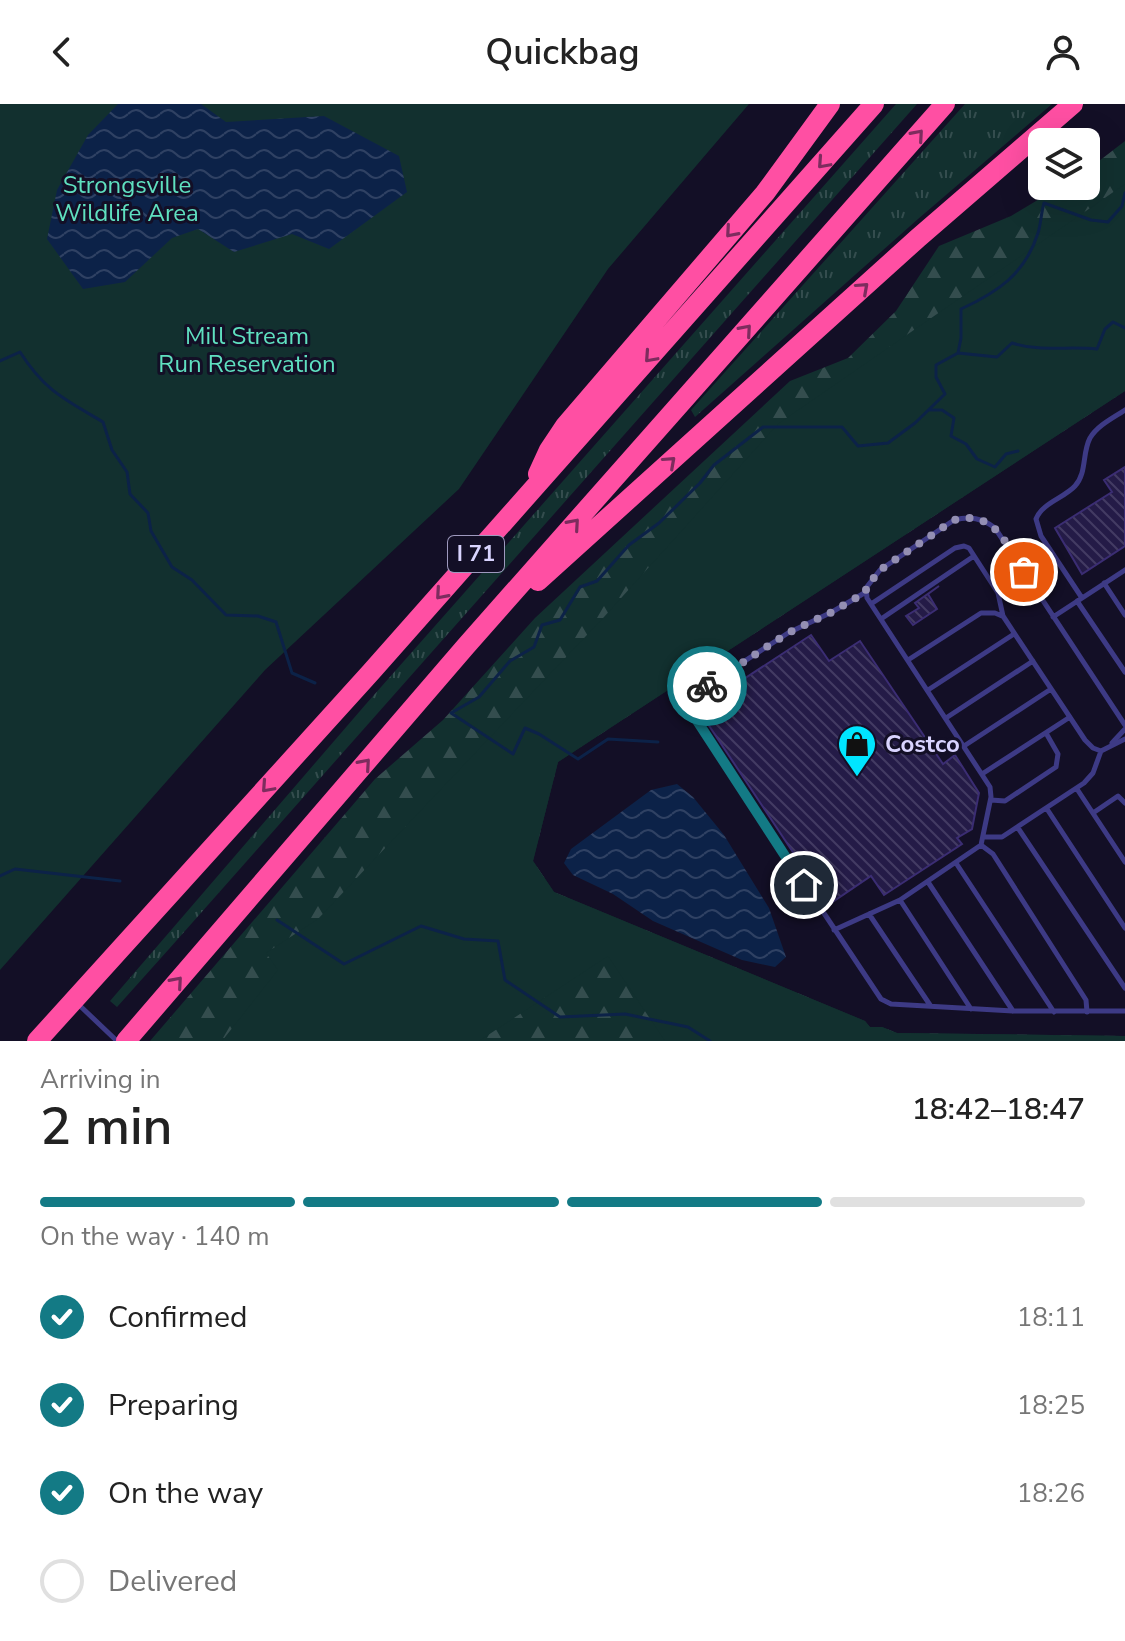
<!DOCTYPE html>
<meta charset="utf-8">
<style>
body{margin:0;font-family:"Nunito Sans",sans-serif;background:#f2f2f2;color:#222;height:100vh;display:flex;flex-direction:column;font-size:30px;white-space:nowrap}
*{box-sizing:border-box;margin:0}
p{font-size:26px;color:#767676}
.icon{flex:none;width:44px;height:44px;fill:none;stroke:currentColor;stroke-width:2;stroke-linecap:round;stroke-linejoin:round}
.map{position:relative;height:937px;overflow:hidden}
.details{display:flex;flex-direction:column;background:#fff;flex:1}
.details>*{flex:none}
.tools{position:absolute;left:1028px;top:24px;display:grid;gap:16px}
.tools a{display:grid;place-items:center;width:72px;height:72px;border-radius:12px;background:#fff;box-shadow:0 8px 32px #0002;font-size:40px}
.pin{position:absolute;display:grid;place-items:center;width:68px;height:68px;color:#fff;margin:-34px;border:4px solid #fff;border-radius:50%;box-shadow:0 2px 8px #0007}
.courier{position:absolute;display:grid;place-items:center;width:80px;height:80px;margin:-40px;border:6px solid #137a85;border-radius:50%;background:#fff;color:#222;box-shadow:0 2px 10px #0007}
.summary em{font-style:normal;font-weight:600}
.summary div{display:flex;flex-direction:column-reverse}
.summary{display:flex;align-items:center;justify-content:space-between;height:136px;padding:0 40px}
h1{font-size:52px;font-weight:600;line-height:60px}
.bar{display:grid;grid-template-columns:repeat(4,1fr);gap:12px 8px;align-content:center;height:96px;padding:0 40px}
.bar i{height:10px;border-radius:6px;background:#e0e0e0}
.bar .active{background:#137a85}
.bar p{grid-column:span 4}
ol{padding:0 40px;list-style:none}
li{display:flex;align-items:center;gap:24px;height:88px}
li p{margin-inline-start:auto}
li .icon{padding:8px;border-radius:50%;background:#137a85;color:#fff;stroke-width:4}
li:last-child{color:#767676}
li i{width:44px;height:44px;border:4px solid #e0e0e0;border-radius:50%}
header{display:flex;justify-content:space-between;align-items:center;height:104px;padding:0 40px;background:#fff;font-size:36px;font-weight:600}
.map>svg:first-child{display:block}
.grass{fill:url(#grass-tufts)}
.forest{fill:url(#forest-firs)}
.green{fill:#12302f}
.water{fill:url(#water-waves)}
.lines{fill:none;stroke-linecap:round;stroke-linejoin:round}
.stream{stroke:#0c2248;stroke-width:3}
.building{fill:url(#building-back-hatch);stroke:#3b2d73;stroke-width:2}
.service{stroke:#3d3a85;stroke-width:5}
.motorway{stroke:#ff4fa3;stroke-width:20}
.oneway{stroke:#7d2c5e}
.done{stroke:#948fb3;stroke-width:8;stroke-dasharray:0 14.4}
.route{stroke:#137a85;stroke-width:10}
.labels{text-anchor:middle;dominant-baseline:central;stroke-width:6;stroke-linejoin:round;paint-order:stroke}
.shield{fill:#130f26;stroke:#9e99be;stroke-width:2}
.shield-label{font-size:22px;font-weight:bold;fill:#d9d4ff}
.park-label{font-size:24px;fill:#5fe0c0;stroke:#130f26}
.poi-label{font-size:24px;font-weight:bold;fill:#d9d4ff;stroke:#130f26;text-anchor:start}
</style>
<header><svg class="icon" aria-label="back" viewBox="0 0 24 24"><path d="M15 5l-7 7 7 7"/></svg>Quickbag<svg class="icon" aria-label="person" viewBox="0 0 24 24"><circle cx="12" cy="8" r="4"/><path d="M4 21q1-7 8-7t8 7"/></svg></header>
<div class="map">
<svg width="1125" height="937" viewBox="0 0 1125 937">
<defs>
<pattern id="grass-tufts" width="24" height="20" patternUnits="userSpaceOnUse" patternTransform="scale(2)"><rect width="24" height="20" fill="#12302f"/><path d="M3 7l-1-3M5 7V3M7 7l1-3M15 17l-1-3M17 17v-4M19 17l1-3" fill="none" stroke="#344d4e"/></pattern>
<pattern id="forest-firs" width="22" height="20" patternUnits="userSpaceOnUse" patternTransform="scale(2)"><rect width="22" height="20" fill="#12302f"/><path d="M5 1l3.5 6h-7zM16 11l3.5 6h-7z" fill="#344d4e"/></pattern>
<pattern id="water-waves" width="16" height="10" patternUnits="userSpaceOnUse" patternTransform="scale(2)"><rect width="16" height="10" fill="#0c2248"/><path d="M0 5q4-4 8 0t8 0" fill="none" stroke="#2f4163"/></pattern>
<pattern id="building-back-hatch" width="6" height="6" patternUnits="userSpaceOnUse" patternTransform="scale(2)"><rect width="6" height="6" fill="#241b47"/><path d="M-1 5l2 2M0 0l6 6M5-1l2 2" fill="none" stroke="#433b63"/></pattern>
</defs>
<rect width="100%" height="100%" fill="#130f26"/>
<path class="grass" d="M896,0H917L169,845L117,903L110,897L366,600Z
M965,0H1052L918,115L695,313L691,306Z"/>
<path class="forest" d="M1125,37V287L558,658L533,757L554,788L865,917L870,923H882L897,929L1125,932V937H150L375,675L443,616L535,514L790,277L848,254L896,207L939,142L1011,112L1061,82H1086V67Z"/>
<path class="green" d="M0,0H749L608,165L459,385L265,566L0,866Z
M1125,80V287L558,658L533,757L554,788L865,917L870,923H882L897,929L1125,932V937H665L608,852L479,937H222L278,866L266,849L318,815L604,513L778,320Z"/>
<path class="water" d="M118,0H201L226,18L324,12L399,52L407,88L329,145L292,130L234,148L198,125L172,134L125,178L83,185L47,135L57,86L88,31Z
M677,680L693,693L724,731L769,804L786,853L775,863L742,856L653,817L613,790L573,771L564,759L571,745L651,686Z"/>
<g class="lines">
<path class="stream" d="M958,249L997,253L1012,239C1040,248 1068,242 1097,245L1105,225L1113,218L1125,224
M0,257L20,248C45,287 64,295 103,318L112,346L127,368L130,390L148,409L151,427L172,463L192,476L226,511L258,512L276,518L292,569L315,579
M930,306H942L954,314L951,332L966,340L977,355L995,363L1006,350L1018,347
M658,638L608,635L578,655L539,630L525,624L513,650L451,609L479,593L510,557L534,543L542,521L560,516L580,483L597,477L629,441L659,419L700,379L714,361L763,323H842L858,342L888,339L915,319L945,290L936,273V261L958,249L961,234V205C998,188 1025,170 1038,129C1041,120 1041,109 1044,99L1091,116L1108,118L1122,102L1125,89
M0,772L15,765L120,777
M277,816L344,860L421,822L464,835L498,837L505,876L560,913L625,910L688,923L710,937"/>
</g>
<path class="building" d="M1125,363V442L1082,470L1055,424L1112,388L1104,376Z
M939,482L928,490L937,505L913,521L906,512L919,504L915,499Z
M811,531L829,557L860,537L943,660L955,651L979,689L972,725L957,734L962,740L884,791L871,772L828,801L698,605Z"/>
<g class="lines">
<path class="service" d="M1104,479L1125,511
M866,488L832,508L788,529L697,588L691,596V609L881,895L891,900L1013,907H1125
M1082,494L1041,432L1036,415C1042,399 1064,394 1075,382C1087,369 1082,349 1090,334C1098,321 1113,314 1125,306
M1077,497L1125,568
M871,500L955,444L964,442L969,444L998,489L1003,512L1085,636L1093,644L1101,647L1125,635
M1053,513L1125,466
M881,515L974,452
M908,556L981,509H995L1002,512
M928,586L1014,530
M946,614L1033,557
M1112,639L1125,625
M964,642L1051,585
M982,670L1070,613
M1077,685L1125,758
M991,696L1005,697L1056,663L1058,650L1046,629
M1047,705L1125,824
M1093,709L1118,692L1125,699
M1018,724L1125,884
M983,733H1002L1084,679L1093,669L1101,647
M981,741L993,750L1086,896L1087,908
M956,759L1054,908
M928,778L1013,907
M900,796L971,905
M869,810L930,901
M834,826L900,796L981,741L991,693L990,683L867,494L866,484L880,466L954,416C970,412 982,414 995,424L1125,621
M77,899L117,937"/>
<path class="motorway" d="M538,370L549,346L565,322L765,89L830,0
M538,477L918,134L1073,0
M37,937L371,568L874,0
M126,937L466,542L945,0"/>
</g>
<defs><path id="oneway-chevron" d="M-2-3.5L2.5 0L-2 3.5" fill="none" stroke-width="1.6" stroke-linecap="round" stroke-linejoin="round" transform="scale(2)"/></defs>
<g class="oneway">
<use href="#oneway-chevron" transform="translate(918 31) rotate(-49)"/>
<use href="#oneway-chevron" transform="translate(823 59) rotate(132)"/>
<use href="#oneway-chevron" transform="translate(731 128) rotate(131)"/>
<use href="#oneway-chevron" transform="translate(863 184) rotate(-42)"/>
<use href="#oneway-chevron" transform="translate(746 226) rotate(-49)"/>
<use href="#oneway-chevron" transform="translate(650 253) rotate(132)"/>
<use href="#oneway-chevron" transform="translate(670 358) rotate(-42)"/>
<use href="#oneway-chevron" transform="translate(574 420) rotate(-49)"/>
<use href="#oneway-chevron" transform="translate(441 490) rotate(131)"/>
<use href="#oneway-chevron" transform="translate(365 660) rotate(-49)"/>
<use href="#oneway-chevron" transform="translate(267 683) rotate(132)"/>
<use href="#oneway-chevron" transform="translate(177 878) rotate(-49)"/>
</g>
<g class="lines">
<path class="done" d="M707,582L788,529L832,508L866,488V484L880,466L954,416C994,405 1006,440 1024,468"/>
<path class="route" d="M707,582L693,592L690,606L804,781"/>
</g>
<defs>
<symbol id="shop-pin" viewBox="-11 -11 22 30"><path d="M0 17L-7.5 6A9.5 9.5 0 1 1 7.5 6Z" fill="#00e5ff" stroke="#130f26"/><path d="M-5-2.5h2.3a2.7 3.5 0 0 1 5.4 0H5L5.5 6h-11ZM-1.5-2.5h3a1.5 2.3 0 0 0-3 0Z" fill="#111"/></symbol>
</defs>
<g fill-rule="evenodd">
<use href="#shop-pin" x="835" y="618" width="44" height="60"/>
</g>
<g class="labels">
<rect class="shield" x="448" y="432" width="56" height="36" rx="6"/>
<g class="shield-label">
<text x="476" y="450">I 71</text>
</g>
<g class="park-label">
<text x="127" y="81">Strongsville<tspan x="127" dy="28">Wildlife Area</tspan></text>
<text x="247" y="232">Mill Stream<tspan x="247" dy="28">Run Reservation</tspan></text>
</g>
<g class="poi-label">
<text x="885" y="640">Costco</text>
</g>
</g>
</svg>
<div class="tools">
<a><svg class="icon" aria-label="layers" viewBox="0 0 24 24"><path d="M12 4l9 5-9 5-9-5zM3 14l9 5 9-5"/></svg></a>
</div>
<div class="pin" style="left:1024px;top:468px;background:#ea580c"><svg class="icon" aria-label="bag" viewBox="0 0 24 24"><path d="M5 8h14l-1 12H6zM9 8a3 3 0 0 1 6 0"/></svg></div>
<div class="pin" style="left:804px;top:781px;background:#1f2937"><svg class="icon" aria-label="home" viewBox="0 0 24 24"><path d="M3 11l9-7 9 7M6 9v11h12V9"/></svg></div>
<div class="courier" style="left:707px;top:582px"><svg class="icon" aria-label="bike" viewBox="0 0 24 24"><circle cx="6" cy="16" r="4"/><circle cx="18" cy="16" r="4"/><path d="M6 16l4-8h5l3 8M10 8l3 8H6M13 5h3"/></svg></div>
</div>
<section class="details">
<div class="summary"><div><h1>2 min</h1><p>Arriving in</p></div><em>18:42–18:47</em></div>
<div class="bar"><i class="active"></i><i class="active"></i><i class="active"></i><i></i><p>On the way · 140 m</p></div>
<ol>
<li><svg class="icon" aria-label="check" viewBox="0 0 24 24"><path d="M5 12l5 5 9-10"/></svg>Confirmed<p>18:11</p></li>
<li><svg class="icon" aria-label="check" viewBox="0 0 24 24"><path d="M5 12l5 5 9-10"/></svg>Preparing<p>18:25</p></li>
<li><svg class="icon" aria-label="check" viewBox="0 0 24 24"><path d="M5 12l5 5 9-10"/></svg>On the way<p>18:26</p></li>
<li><i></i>Delivered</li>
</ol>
</section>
